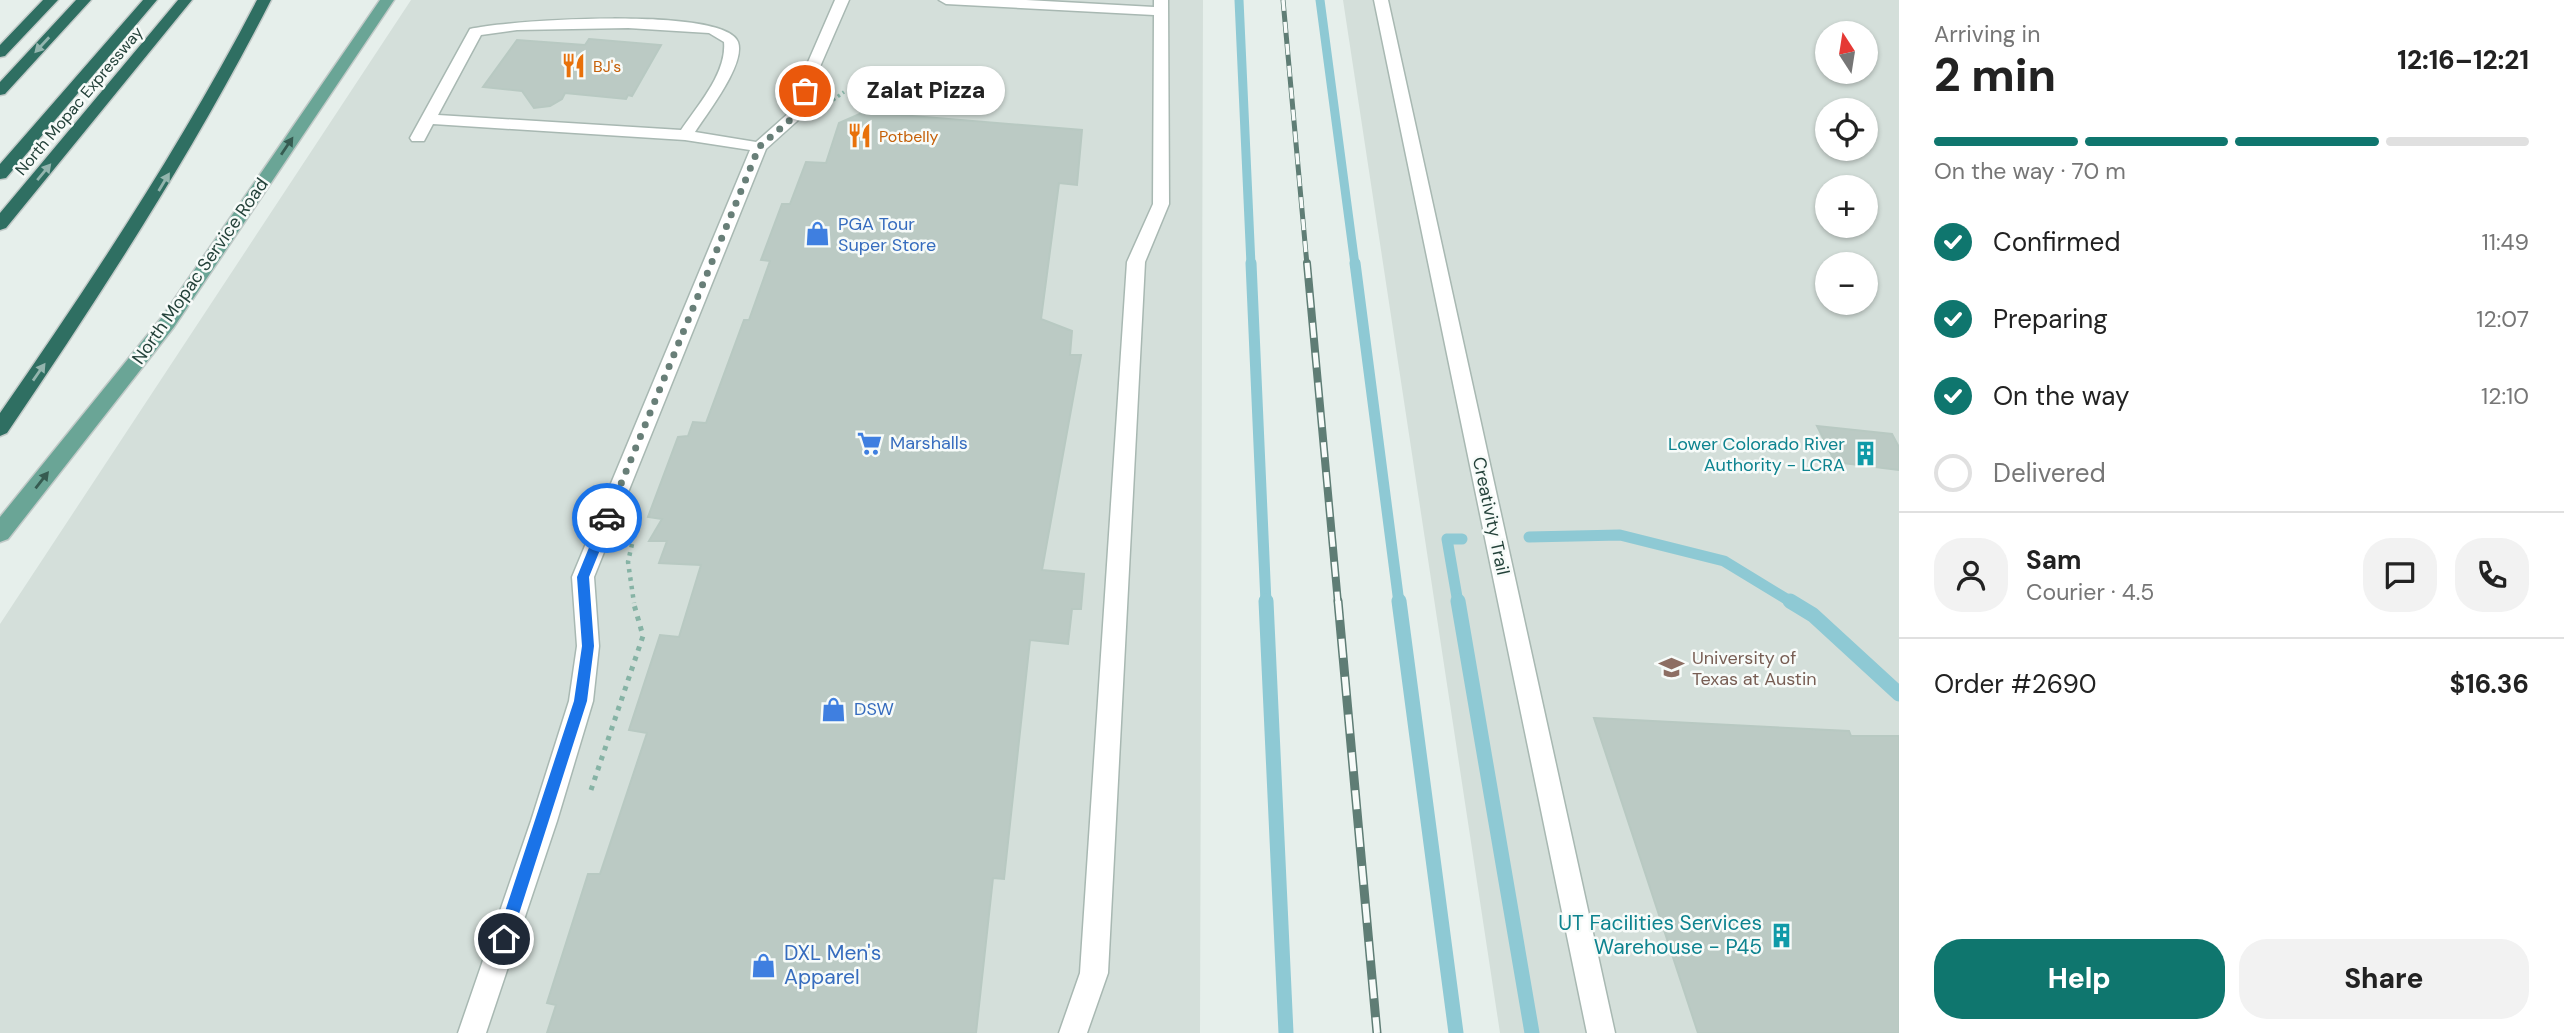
<!DOCTYPE html>
<meta charset="utf-8">
<style>
body{margin:0;font-family:"DM Sans",sans-serif;background:#f2f2f2;color:#222;height:100vh;display:flex;flex-direction:column;font-size:26px;white-space:nowrap}
*{box-sizing:border-box;margin:0}
p{font-size:23px;color:#767676}
.icon{flex:none;width:38px;height:38px;fill:none;stroke:currentColor;stroke-width:2;stroke-linecap:round;stroke-linejoin:round}
.map{position:relative;flex:1;overflow:hidden}
.drawer{display:flex;flex-direction:column;background:#fff;width:665px}
.drawer>*{flex:none}
.needle{width:46px;rotate:348deg}
.controls{position:absolute;left:1815px;top:21px;display:grid;gap:14px}
.controls a{display:grid;place-items:center;width:63px;height:63px;border-radius:50%;background:#fff;box-shadow:0 2px 5px #0004;font-size:35px}
.pin{position:absolute;display:grid;place-items:center;width:60px;height:60px;color:#fff;margin:-30px;border:4px solid #fff;border-radius:50%;box-shadow:0 2px 7px #0007}
.courier{position:absolute;display:grid;place-items:center;width:70px;height:70px;margin:-35px;border:5px solid #1a73e8;border-radius:50%;background:#fff;color:#222;box-shadow:0 2px 9px #0007}
.bubble{position:absolute;height:49px;border-radius:24px;background:#fff;box-shadow:0 2px 5px #0004;font-size:23px;font-weight:800;line-height:49px;text-align:center}
.overview em{font-style:normal;font-weight:800}
.overview div{display:flex;flex-direction:column-reverse}
.overview{display:flex;align-items:center;justify-content:space-between;height:119px;padding:0 35px}
h1{font-size:46px;font-weight:800;line-height:52px}
.bar{display:grid;grid-template-columns:repeat(4,1fr);gap:10px 7px;align-content:center;height:84px;padding:0 35px}
.bar i{height:9px;border-radius:5px;background:#e0e0e0}
.bar .active{background:#0f766e}
.bar p{grid-column:span 4}
.line{display:flex;align-items:center;gap:18px;padding:0 35px;border-top:2px solid #e0e0e0}
.line div{flex:1}
.round{display:grid;place-items:center;flex:none;width:74px;height:74px;border-radius:28px;background:#f2f2f2}
ol{padding:0 35px;list-style:none}
li{display:flex;align-items:center;gap:21px;height:77px}
li p{margin-inline-start:auto}
li .icon{padding:7px;border-radius:50%;background:#0f766e;color:#fff;stroke-width:4}
li:last-child{color:#767676}
li i{width:38px;height:38px;border:4px solid #e0e0e0;border-radius:50%}
.primary-button{display:flex;gap:14px;margin-top:auto;padding:14px 35px}
.primary-button a{flex:1;height:80px;border-radius:28px;background:#0f766e;color:#fff;font-size:28px;font-weight:800;line-height:80px;text-align:center}
.primary-button a+a{background:#f2f2f2;color:#222}
main{display:flex;flex:1;min-height:0}
.map>svg:first-child{display:block}
.built{fill:#d4dfda;fill-rule:evenodd}
.lines{fill:none;stroke-linecap:round;stroke-linejoin:round}
.stream-far2{stroke:#8ec9d4;stroke-width:9}
.stream-far1{stroke:#8ec9d4;stroke-width:11}
.stream{stroke:#8ec9d4;stroke-width:15}
.building{fill:#bbcac4;stroke:#b8c9c2;stroke-width:2}
.minor-casing{stroke:#a8b8b2;stroke-width:3}
.major-casing{stroke:#c2cac8;stroke-width:3}
.highway-casing{stroke:#c2cac8;stroke-width:3}
.path-far2{stroke:#86b3a5;stroke-width:3.5;stroke-dasharray:2.5 3.5;stroke-linecap:butt}
.path-far1{stroke:#86b3a5;stroke-width:4.5;stroke-dasharray:3.5 5;stroke-linecap:butt}
.path{stroke:#86b3a5;stroke-width:5;stroke-dasharray:4.5 6;stroke-linecap:butt}
.minor{fill:#fff;fill-rule:evenodd}
.major{fill:#6aa596;fill-rule:evenodd}
.highway{fill:#2f6f62;fill-rule:evenodd}
.rail-far2-casing{stroke:#5f7d75;stroke-width:5}
.rail-far1-casing{stroke:#5f7d75;stroke-width:8}
.rail-casing{stroke:#5f7d75;stroke-width:9}
.rail-far2{stroke:#f7fbf9;stroke-width:3.5;stroke-dasharray:11;stroke-linecap:butt}
.rail-far1{stroke:#f7fbf9;stroke-width:5;stroke-dasharray:15;stroke-linecap:butt}
.rail{stroke:#f7fbf9;stroke-width:6;stroke-dasharray:19;stroke-linecap:butt}
.oneway{fill:#93b5ae}
.oneway2{fill:#365b51}
.route{fill:#1a73e8}
.done{stroke:#687f78;stroke-width:7;stroke-dasharray:0 12.6}
.labels{text-anchor:middle;dominant-baseline:central;stroke-width:5;stroke-linejoin:round;paint-order:stroke}
.far-food-label{font-size:16px;fill:#c56008;stroke:#f7fbf9;text-anchor:start}
.far-street-label{font-size:16px;fill:#24423a;stroke:#f7fbf9}
.shop-label{font-size:18px;fill:#366cbe;stroke:#f7fbf9;text-anchor:start}
.street-label{font-size:18px;fill:#24423a;stroke:#f7fbf9}
.culture-label{font-size:18px;fill:#0d838f;stroke:#f7fbf9;text-anchor:end}
.education-label{font-size:18px;fill:#785e54;stroke:#f7fbf9;text-anchor:start}
.near-culture-label{font-size:21px;fill:#0d838f;stroke:#f7fbf9;text-anchor:end}
.near-shop-label{font-size:21px;fill:#366cbe;stroke:#f7fbf9;text-anchor:start}
</style>
<main>
<div class="map">
<svg width="1899" height="1033" viewBox="0 0 1899 1033">
<rect width="100%" height="100%" fill="#e6efeb"/>
<path class="built" d="M411,0H1203L1200,1033H0V624Z
M1343,0H1899V1033H1500ZM1827,33H1866V72H1827ZM1827,110H1866V149H1827ZM1827,187H1866V226H1827ZM1827,264H1866V303H1827Z"/>
<g class="lines">
<path class="stream-far2" d="M1239,0L1251,265
M1320,0L1355,265"/>
<path class="stream-far1" d="M1251,263L1266,603
M1355,263L1399,603
M1529,537L1620,535L1724,561L1793,603
M1458,603L1447,539H1462"/>
<path class="stream" d="M1266,601L1286,1033
M1399,601L1456,1033
M1458,601L1532,1033
M1790,601L1813,615L1899,694"/>
</g>
<path class="building" d="M589,39L661,45L632,96L628,95L626,99L565,93L562,99L550,106L534,108L522,91L483,87L517,40L585,45Z
M864,112L1082,130L1077,185L1059,183L1041,319L1072,331L1070,355H1081L1042,570L1084,574L1081,609H1072L1068,644L1030,640L1004,879L993,878L976,1033H547L556,1005L547,1003L588,874H600L647,733L629,730L660,635L679,637L701,565L659,563L667,541H649L662,519L648,517L678,437L688,436L693,422L706,423L744,320H749L770,261L761,260L782,204H790L806,162L826,163L839,123Z
M1817,426L1892,434L1899,447V470L1835,462Z
M1594,718L1849,731L1851,736H1899V1033H1698Z"/>
<g class="lines">
<defs>
<path id="minor" d="M835,0H849L819,69L806,113L766,149L594,577L599,646L593,701L557,821L486,1033H458L531,821L569,701L577,646L572,577L750,150L685,140L433,124L424,141H412L410,138L470,29C506,20 724,6 738,42C746,64 707,113 695,132L756,142L791,111L805,69ZM628,28L709,33L724,42C727,73 697,106 681,130L438,115L481,35L517,30Z
M939,0H1026L1154,7V0H1168L1169,204L1145,262L1108,973L1087,1033H1059L1080,973L1127,262L1153,204L1154,15L946,4Z
M1374,0H1388L1615,1033H1587Z"/>
<path id="major" d="M380,0H394L174,327L8,539L0,542V517L162,317Z"/>
<path id="highway" d="M43,0H58L5,56L0,57V45Z
M76,0H91L5,94L0,95V82Z
M143,0H157L6,178L0,179V164Z
M178,0H192L6,228L0,230V213Z
M257,0H271C194,151 102,293 7,433L0,436V413C93,279 182,144 257,0Z"/>
</defs>
<use href="#minor" class="minor-casing"/>
<use href="#major" class="major-casing"/>
<use href="#highway" class="highway-casing"/>
<path class="path-far2" d="M833,100L844,92"/>
<path class="path-far1" d="M632,544L628,562L634,603"/>
<path class="path" d="M591,790L643,636L633,601"/>
<use href="#minor" class="minor"/>
<use href="#major" class="major"/>
<use href="#highway" class="highway"/>
<defs>
<path id="rail-far2" d="M1283,0L1307,265"/>
<path id="rail-far1" d="M1307,263L1338,603"/>
<path id="rail" d="M1338,601L1377,1033"/>
</defs>
<use href="#rail-far2" class="rail-far2-casing"/>
<use href="#rail-far1" class="rail-far1-casing"/>
<use href="#rail" class="rail-casing"/>
<use href="#rail-far2" class="rail-far2"/>
<use href="#rail-far1" class="rail-far1"/>
<use href="#rail" class="rail"/>
</g>
<defs><path id="oneway-solid" d="M-6-.8H1V-3.2L6.5 0L1 3.2V.8H-6Z" transform="scale(1.75)"/></defs>
<g class="oneway">
<use href="#oneway-solid" transform="translate(42 45) rotate(133)"/>
<use href="#oneway-solid" transform="translate(44 172) rotate(-50)"/>
<use href="#oneway-solid" transform="translate(164 182) rotate(-59)"/>
<use href="#oneway-solid" transform="translate(39 372) rotate(-55)"/>
</g>
<g class="oneway2">
<use href="#oneway-solid" transform="translate(287 146) rotate(-56)"/>
<use href="#oneway-solid" transform="translate(42 480) rotate(-52)"/>
</g>
<path class="route" d="M607,514L613,518L589,577L594,646L587,701L511,939L509,944L504,946L498,944L496,939L574,701L582,646L577,577L601,518Z"/>
<g class="lines">
<path class="done" d="M607,518L759,147L798,113L805,91"/>
</g>
<defs>
<symbol id="restaurant-bare" viewBox="-9 -9 18 18"><path d="M-5-6h1v4h1v-4h1v4h1v-4h1v5L-1.5 .5V6h-2V.5L-5-1ZM5-6V6H3V1.5H1.5Q1.5-4 5-6Z" fill="#e8710a" stroke="#f7fbf9" stroke-width="2.5" paint-order="stroke"/></symbol>
<symbol id="shop-bare" viewBox="-9 -9 18 18"><path d="M-5-2.5h2.3a2.7 3.5 0 0 1 5.4 0H5L5.5 6h-11ZM-1.5-2.5h3a1.5 2.3 0 0 0-3 0Z" fill="#3f7fe0" stroke="#f7fbf9" stroke-width="2.5" paint-order="stroke"/></symbol>
<symbol id="supermarket-bare" viewBox="-9 -9 18 18"><path d="M-6-5.5h2.5l.6 2H6L4.5 2H-2.5L-4.4-4H-6ZM-1.5 3.2a1.3 1.3 0 1 0 .1 0ZM3 3.2a1.3 1.3 0 1 0 .1 0Z" fill="#3f7fe0" stroke="#f7fbf9" stroke-width="2.5" paint-order="stroke"/></symbol>
<symbol id="building-bare" viewBox="-9 -9 18 18"><path d="M-4-6H4V6H1V3H-1V6H-4ZM-2.5-4.3h1.7v1.8h-1.7ZM.8-4.3h1.7v1.8H.8ZM-2.5-1h1.7V.8h-1.7ZM.8-1h1.7V.8H.8Z" fill="#0f9aa8" stroke="#f7fbf9" stroke-width="2.5" paint-order="stroke"/></symbol>
<symbol id="university-bare" viewBox="-9 -9 18 18"><path d="M0-5L7-2L0 1L-7-2ZM-4 1L0 2.5L4 1V4Q0 6-4 4Z" fill="#8d6e63" stroke="#f7fbf9" stroke-width="2.5" paint-order="stroke"/></symbol>
</defs>
<g fill-rule="evenodd">
<use href="#restaurant-bare" x="556" y="48" width="35" height="35"/>
<use href="#restaurant-bare" x="842" y="118" width="35" height="35"/>
<use href="#shop-bare" x="800" y="216" width="35" height="35"/>
<use href="#supermarket-bare" x="852" y="426" width="35" height="35"/>
<use href="#building-bare" x="1848" y="436" width="35" height="35"/>
<use href="#university-bare" x="1654" y="650" width="35" height="35"/>
<use href="#shop-bare" x="816" y="692" width="35" height="35"/>
<use href="#building-bare" x="1764" y="918" width="35" height="35"/>
<use href="#shop-bare" x="746" y="948" width="35" height="35"/>
</g>
<g class="labels">
<g class="far-food-label">
<text x="593" y="66">BJ's</text>
<text x="879" y="136">Potbelly</text>
</g>
<g class="far-street-label">
<text transform="translate(79 101) rotate(-50)">North Mopac Expressway</text>
</g>
<g class="shop-label">
<text x="838" y="224">PGA Tour<tspan x="838" dy="21">Super Store</tspan></text>
<text x="890" y="443">Marshalls</text>
<text x="854" y="709">DSW</text>
</g>
<g class="street-label">
<text transform="translate(200 271) rotate(-55)">North Mopac Service Road</text>
<text transform="translate(1491 516) rotate(78)">Creativity Trail</text>
</g>
<g class="culture-label">
<text x="1845" y="444">Lower Colorado River<tspan x="1845" dy="21">Authority - LCRA</tspan></text>
</g>
<g class="education-label">
<text x="1692" y="658">University of<tspan x="1692" dy="21">Texas at Austin</tspan></text>
</g>
<g class="near-culture-label">
<text x="1762" y="923">UT Facilities Services<tspan x="1762" dy="24">Warehouse - P45</tspan></text>
</g>
<g class="near-shop-label">
<text x="784" y="953">DXL Men's<tspan x="784" dy="24">Apparel</tspan></text>
</g>
</g>
</svg>
<div class="controls">
<a><svg class="needle" viewBox="-14 -14 28 28"><path d="M0-13l5 13h-10z" fill="#e53935"/><path d="M0 13l5-13h-10z" fill="#767676"/></svg></a>
<a><svg class="icon" aria-label="locate" viewBox="0 0 24 24"><circle cx="12" cy="12" r="6"/><path d="M12 2v4M12 18v4M2 12h4M18 12h4"/></svg></a>
<a>+</a>
<a>−</a>
</div>
<div class="pin" style="left:805px;top:91px;background:#ea580c"><svg class="icon" aria-label="bag" viewBox="0 0 24 24"><path d="M5 8h14l-1 12H6zM9 8a3 3 0 0 1 6 0"/></svg></div>
<div class="pin" style="left:504px;top:939px;background:#1f2937"><svg class="icon" aria-label="home" viewBox="0 0 24 24"><path d="M3 11l9-7 9 7M6 9v11h12V9"/></svg></div>
<div class="courier" style="left:607px;top:518px"><svg class="icon" aria-label="car" viewBox="0 0 24 24"><path d="M5 17H2v-5l4-1 3-4h7l3 4 3 1v5h-3M9 17h6M6 11h13"/><circle cx="7" cy="17" r="2"/><circle cx="17" cy="17" r="2"/></svg></div>
<div class="bubble" style="left:847px;top:66px;width:158px">Zalat Pizza</div>
</div>
<section class="drawer">
<div class="overview"><div><h1>2 min</h1><p>Arriving in</p></div><em>12:16–12:21</em></div>
<div class="bar"><i class="active"></i><i class="active"></i><i class="active"></i><i></i><p>On the way · 70 m</p></div>
<ol>
<li><svg class="icon" aria-label="check" viewBox="0 0 24 24"><path d="M5 12l5 5 9-10"/></svg>Confirmed<p>11:49</p></li>
<li><svg class="icon" aria-label="check" viewBox="0 0 24 24"><path d="M5 12l5 5 9-10"/></svg>Preparing<p>12:07</p></li>
<li><svg class="icon" aria-label="check" viewBox="0 0 24 24"><path d="M5 12l5 5 9-10"/></svg>On the way<p>12:10</p></li>
<li><i></i>Delivered</li>
</ol>
<div class="line" style="height:126px"><a class="round"><svg class="icon" aria-label="person" viewBox="0 0 24 24"><circle cx="12" cy="8" r="4"/><path d="M4 21q1-7 8-7t8 7"/></svg></a><div><b>Sam</b><p>Courier · 4.5</p></div><a class="round"><svg class="icon" aria-label="chat" viewBox="0 0 24 24"><path d="M4 5h16v11H9l-5 4z"/></svg></a><a class="round"><svg class="icon" aria-label="phone" viewBox="0 0 24 24"><path d="M5 4h4l2 5-3 2q2 4 5 5l2-3 5 2v4C11 20 4 13 5 4z"/></svg></a></div>
<div class="line" style="height:91px"><div>Order #2690</div><b>$16.36</b></div>
<div class="primary-button"><a>Help</a><a>Share</a></div>
</section>
</main>
